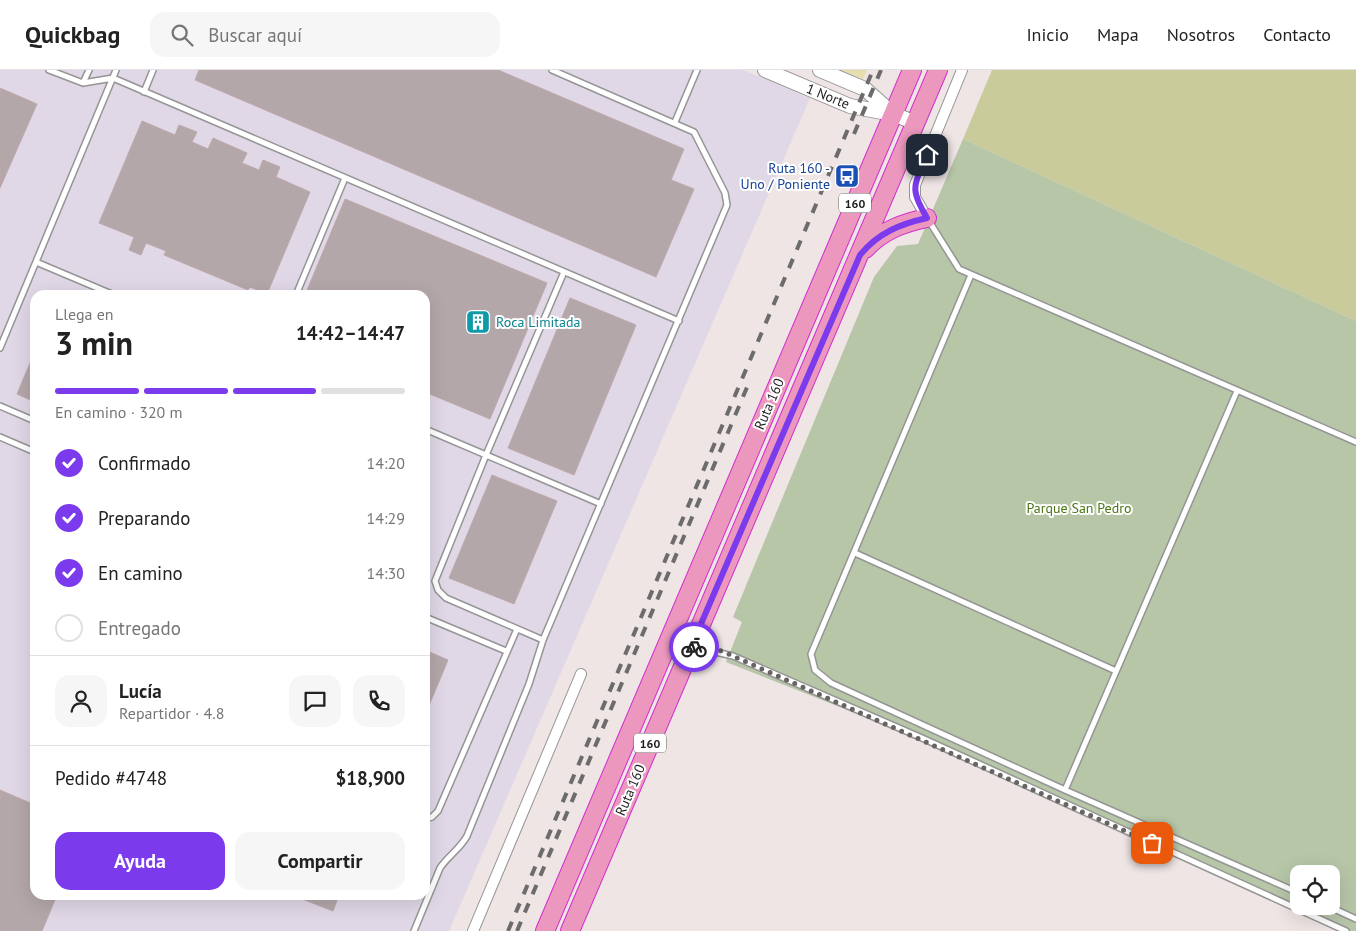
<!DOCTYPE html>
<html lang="es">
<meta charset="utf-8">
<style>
body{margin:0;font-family:"PT Sans",sans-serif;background:#f6f6f6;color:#222;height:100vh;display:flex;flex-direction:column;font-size:19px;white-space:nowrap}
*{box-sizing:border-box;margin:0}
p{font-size:16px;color:#767676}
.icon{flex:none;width:28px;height:28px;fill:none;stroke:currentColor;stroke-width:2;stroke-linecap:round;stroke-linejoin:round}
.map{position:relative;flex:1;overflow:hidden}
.side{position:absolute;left:30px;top:220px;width:400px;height:610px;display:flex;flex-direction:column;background:#fff;border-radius:15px;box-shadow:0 5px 20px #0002}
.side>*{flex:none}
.fabs{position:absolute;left:1290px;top:795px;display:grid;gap:10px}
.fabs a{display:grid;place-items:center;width:50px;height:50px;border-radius:10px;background:#fff;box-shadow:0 5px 20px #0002;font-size:25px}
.pin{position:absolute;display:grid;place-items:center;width:42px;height:42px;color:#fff;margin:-21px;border-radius:10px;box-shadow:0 2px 8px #0006}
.courier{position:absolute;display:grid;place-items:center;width:50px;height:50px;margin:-25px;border:4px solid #7c3aed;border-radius:50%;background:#fff;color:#222;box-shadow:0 1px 6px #0007}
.summary em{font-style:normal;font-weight:700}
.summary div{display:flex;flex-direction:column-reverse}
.summary{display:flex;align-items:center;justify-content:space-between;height:85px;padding:0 25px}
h1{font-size:32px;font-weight:700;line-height:38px}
.bar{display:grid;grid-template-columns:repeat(4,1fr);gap:8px 5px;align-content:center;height:60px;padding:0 25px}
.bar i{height:6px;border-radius:4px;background:#e0e0e0}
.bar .current{background:#7c3aed}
.bar p{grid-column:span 4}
.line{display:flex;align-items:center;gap:12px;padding:0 25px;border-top:1px solid #e0e0e0}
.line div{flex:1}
.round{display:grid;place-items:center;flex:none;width:52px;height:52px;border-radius:15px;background:#f6f6f6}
ol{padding:0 25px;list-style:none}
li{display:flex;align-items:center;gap:15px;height:55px}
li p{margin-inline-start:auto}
li .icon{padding:5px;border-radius:50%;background:#7c3aed;color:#fff;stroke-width:4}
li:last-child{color:#767676}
li i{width:28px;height:28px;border:2px solid #e0e0e0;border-radius:50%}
.button{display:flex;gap:10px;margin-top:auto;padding:10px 25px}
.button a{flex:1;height:58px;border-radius:15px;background:#7c3aed;color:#fff;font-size:20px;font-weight:700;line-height:58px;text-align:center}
.button a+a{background:#f6f6f6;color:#222}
header{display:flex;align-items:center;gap:30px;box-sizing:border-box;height:70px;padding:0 25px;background:#fff;border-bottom:1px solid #e0e0e0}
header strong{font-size:24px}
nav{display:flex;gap:28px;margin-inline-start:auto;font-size:18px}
.search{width:350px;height:45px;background:#f6f6f6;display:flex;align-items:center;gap:12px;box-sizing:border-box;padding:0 18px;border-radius:15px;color:#767676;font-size:19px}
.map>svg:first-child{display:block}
.industrial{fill:#e0d7e7;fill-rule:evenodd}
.grass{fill:#e6dead}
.forest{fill:#c9cb9b}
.cemetery{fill:#b6c6a7;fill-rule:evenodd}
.building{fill:#b4a7a9;stroke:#bfa8ac}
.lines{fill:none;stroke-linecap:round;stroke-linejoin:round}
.service-casing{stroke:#959595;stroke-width:8}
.minor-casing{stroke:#959595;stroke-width:12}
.tertiary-casing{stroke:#959595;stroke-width:16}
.trunk-casing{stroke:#d02ece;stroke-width:20}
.service{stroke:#fff;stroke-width:5}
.minor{stroke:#fff;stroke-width:10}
.tertiary{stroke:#fff;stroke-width:14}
.trunk{stroke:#ec98be;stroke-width:18}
.rail{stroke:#6c6c6c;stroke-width:4;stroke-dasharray:10 10;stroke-linecap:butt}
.done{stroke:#676463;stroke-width:5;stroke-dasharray:0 9}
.route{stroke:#7c3aed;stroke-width:6}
.labels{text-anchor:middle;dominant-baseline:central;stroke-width:4;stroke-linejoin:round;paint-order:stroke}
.shield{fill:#fff;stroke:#626262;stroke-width:1}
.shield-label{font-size:12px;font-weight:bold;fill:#1e1e1e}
.street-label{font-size:14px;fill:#1e1e1e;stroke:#fff}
.transit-label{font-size:14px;fill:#164399;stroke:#fff;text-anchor:end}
.culture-label{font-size:14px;fill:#0d838f;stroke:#fff;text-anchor:start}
.park-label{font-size:14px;fill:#4a7612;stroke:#fff}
</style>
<header>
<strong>Quickbag</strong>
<div class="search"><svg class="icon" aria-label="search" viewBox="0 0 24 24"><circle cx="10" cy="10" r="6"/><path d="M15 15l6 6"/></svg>Buscar aquí</div>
<nav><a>Inicio</a><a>Mapa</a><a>Nosotros</a><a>Contacto</a></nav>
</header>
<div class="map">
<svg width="1356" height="861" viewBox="0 0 1356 861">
<rect width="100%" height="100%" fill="#eee5e4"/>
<path class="industrial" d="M0,0H743L810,28L449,861H0ZM35,225H425V825H35Z"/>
<path class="grass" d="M840,0H867L863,9Z"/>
<path class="forest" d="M992,0H1356V251L963,69Z"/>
<path class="cemetery" d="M963,69L1356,251V861H1350L888,656L726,592L742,552L733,547L874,207L897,176L918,174ZM1299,804H1331V836H1299Z"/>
<path class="building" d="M199,0H498L684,79L671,110L694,119L656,207L195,10Z
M0,18L37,34L0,118Z
M142,51L175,65L179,55L197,62L192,72L208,79L213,68L247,83L242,93L259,100L263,90L280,97L276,107L310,122L267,224L250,217L248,220L164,185L166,181L146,173L141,185L129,180L134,167L99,153Z
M345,129L547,213L490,349L425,322V225H305Z
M570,228L636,255L574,405L508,378Z
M35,281V332L17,324Z
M492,405L557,431L514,534L449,508Z
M425,580L448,590L425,645Z
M0,720L35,735V760L32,767L35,768V825H57L42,861H0Z
M292,825H339L333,841Z"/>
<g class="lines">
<defs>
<path id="service" d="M49,0L83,13L113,8L679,251
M83,13L89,0
M144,22L153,0
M675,52L697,0
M929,151L959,199L1356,372
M36,192L114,225
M971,205L811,584L815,600L831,613L1065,720L1299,823
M296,225L345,108
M0,278L116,0
M0,336L35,351
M425,359L601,434
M0,367L35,382
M855,483L1116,601
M425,547L506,581
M543,570L446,528L438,520L435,511L486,385L564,202
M694,577L733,586L922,668L1346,861
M1065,720L1237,321
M425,749L432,747L438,741L517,559
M1328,836L1356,849
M414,861L440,798C448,786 460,779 467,766L529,614L543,570L727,135L725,123L694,62L552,0"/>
<path id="minor" d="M927,148L915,127V115L962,0
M473,861L581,604"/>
<path id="tertiary" d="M765,0L850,36L893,44L916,53
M820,0L865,19L893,44"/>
<path id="trunk" d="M865,179C883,160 903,153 927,148
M545,861L912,0
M570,861L938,0"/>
</defs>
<use href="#service" class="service-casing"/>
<use href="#minor" class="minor-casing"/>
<use href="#tertiary" class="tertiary-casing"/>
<use href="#trunk" class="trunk-casing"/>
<use href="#service" class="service"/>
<use href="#minor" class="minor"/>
<use href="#tertiary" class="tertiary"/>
<use href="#trunk" class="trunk"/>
<path class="rail" d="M854,64L881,0
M508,861L873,0
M517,861L748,315"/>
</g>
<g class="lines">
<path class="done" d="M694,577L722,581L733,586L1152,773"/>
<path class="route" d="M694,577H691L860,185C878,163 900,154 927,148C909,118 914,116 927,85"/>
</g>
<defs>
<symbol id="bus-square" viewBox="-11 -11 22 22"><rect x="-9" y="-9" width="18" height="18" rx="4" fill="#1a4fb4" stroke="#fff"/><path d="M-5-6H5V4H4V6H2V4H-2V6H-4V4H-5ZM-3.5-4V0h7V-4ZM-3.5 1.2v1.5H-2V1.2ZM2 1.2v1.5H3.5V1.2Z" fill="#fff"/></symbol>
<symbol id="building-square" viewBox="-11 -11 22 22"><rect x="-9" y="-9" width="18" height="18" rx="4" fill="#0f9aa8" stroke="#fff"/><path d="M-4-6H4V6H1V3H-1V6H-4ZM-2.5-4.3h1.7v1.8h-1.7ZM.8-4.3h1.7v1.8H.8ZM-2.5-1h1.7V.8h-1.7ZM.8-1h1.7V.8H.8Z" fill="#fff"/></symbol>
</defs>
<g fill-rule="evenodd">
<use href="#bus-square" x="833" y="92" width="28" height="28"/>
<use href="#building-square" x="464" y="238" width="28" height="28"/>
</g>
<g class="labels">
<g class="shield">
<rect x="839" y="123.5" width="32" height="19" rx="4"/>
<rect x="634" y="663.5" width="32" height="19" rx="4"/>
</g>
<g class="shield-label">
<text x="855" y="133">160</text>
<text x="650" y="673">160</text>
</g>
<g class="street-label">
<text transform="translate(828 26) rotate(22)">1 Norte</text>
<text transform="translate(769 334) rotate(-67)">Ruta 160</text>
<text transform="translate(630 720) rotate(-67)">Ruta 160</text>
</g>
<g class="transit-label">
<text x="830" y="98">Ruta 160 -<tspan x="830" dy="16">Uno / Poniente</tspan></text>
</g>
<g class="culture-label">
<text x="496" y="252">Roca Limitada</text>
</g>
<g class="park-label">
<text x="1079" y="438">Parque San Pedro</text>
</g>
</g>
</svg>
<div class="fabs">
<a><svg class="icon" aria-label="locate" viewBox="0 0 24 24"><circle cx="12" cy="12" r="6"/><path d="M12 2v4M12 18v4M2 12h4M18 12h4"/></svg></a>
</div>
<div class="pin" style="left:1152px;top:773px;background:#ea580c"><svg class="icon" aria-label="bag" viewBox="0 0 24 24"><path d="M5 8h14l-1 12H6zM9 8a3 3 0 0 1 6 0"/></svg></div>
<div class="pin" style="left:927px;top:85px;background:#1f2937"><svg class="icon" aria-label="home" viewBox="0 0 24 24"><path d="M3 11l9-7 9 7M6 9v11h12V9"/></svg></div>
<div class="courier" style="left:694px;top:577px"><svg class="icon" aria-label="bike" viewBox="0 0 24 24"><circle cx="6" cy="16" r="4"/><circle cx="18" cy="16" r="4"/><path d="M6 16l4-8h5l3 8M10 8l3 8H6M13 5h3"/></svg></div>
<section class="side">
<div class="summary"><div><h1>3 min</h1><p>Llega en</p></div><em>14:42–14:47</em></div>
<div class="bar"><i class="current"></i><i class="current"></i><i class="current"></i><i></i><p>En camino · 320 m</p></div>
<ol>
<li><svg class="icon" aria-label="check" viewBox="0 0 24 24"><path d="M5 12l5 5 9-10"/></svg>Confirmado<p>14:20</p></li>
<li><svg class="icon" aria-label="check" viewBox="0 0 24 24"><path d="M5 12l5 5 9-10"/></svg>Preparando<p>14:29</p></li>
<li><svg class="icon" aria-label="check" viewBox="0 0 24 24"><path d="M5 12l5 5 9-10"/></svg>En camino<p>14:30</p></li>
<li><i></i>Entregado</li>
</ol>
<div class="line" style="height:90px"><a class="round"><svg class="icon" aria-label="person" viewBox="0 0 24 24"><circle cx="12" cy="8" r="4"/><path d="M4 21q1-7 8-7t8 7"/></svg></a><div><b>Lucía</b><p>Repartidor · 4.8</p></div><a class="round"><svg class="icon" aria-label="chat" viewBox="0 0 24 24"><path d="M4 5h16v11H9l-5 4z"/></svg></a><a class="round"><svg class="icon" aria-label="phone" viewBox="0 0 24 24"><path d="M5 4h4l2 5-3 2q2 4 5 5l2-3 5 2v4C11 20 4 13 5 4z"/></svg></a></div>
<div class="line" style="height:65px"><div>Pedido #4748</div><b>$18,900</b></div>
<div class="button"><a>Ayuda</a><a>Compartir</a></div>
</section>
</div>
